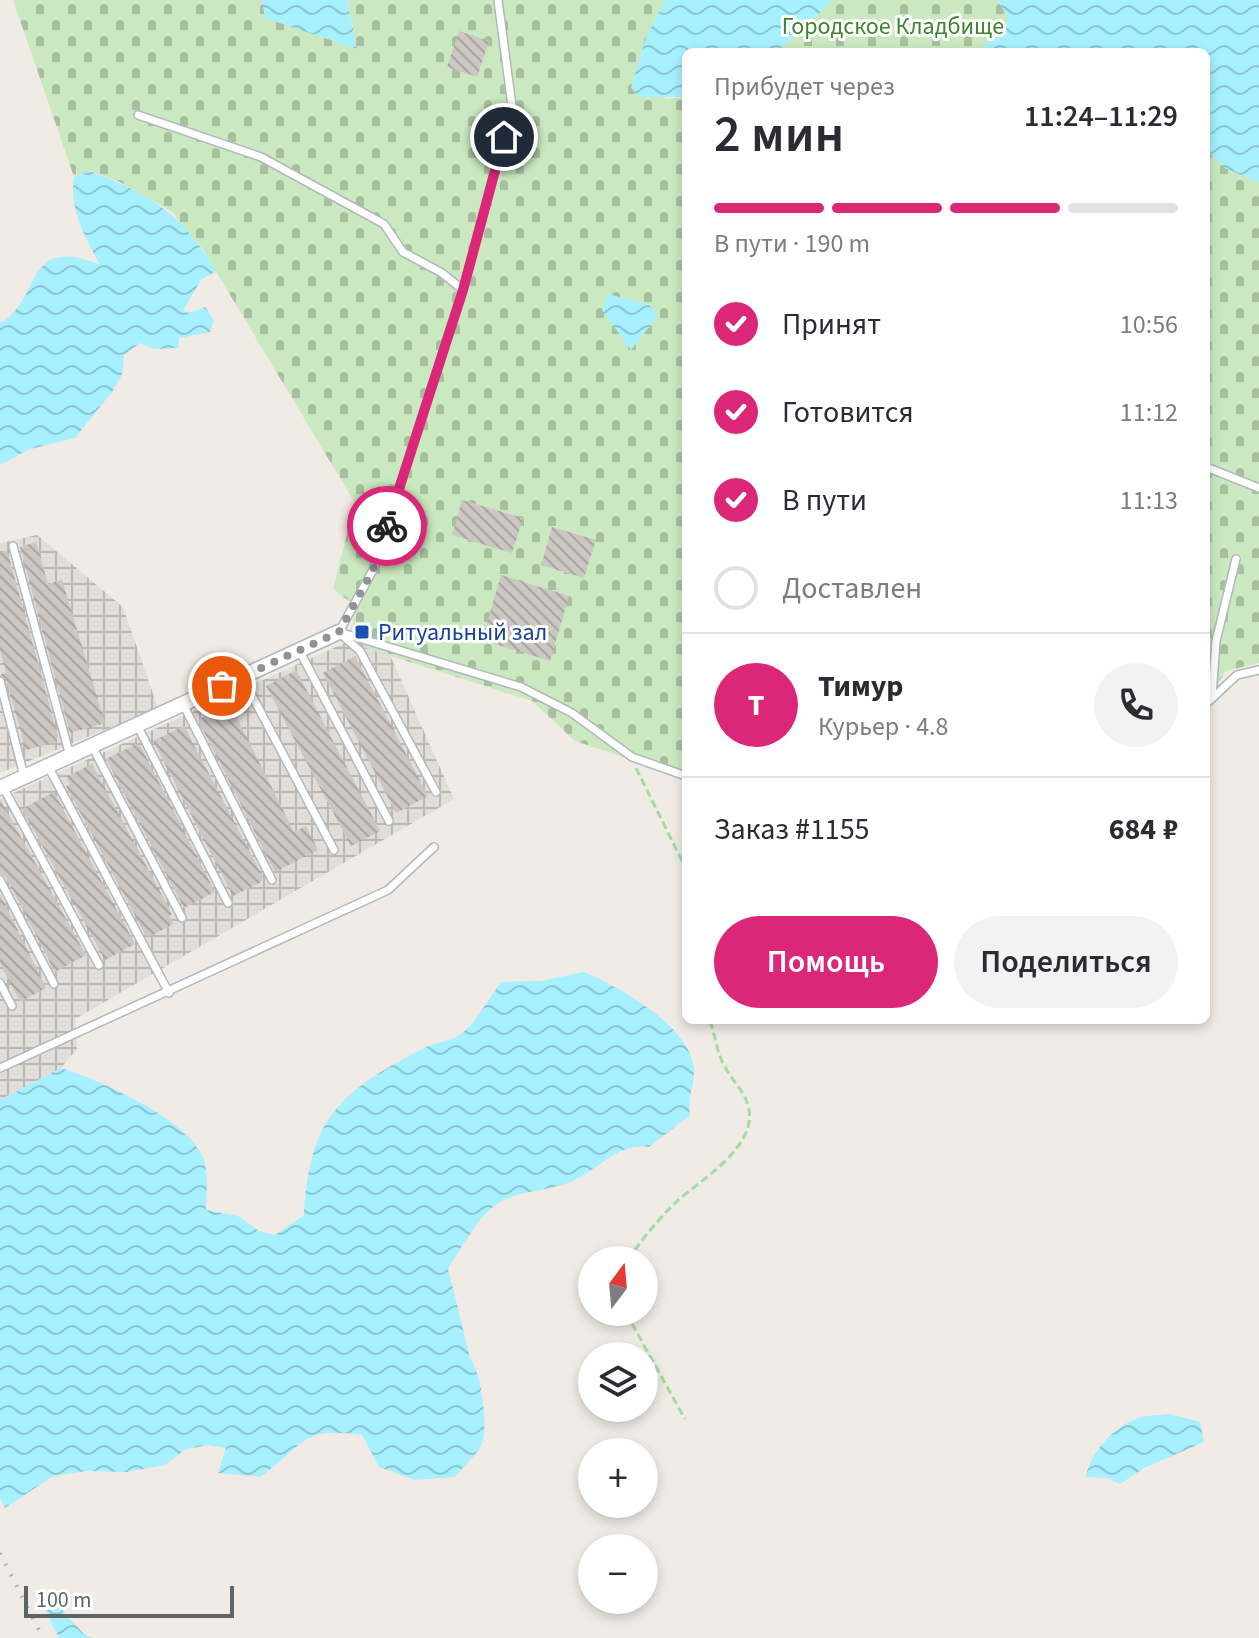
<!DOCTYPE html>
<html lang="ru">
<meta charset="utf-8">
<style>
body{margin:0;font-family:"Source Sans 3",sans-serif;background:#f2f2f3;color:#2b2b33;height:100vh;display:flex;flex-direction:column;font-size:30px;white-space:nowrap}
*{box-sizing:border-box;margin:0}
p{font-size:26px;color:#7c7c81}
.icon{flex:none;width:44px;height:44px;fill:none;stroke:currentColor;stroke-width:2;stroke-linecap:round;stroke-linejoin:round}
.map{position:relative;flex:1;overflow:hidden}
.drawer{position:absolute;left:682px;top:48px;width:528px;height:976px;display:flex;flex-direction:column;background:#fff;border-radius:12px;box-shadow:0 4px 12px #0003}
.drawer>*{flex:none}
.needle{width:52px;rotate:16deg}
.buttons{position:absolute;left:578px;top:1246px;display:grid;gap:16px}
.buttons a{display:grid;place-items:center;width:80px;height:80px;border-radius:50%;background:#fff;box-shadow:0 4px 12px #0003;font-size:40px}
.scale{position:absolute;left:24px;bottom:20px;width:210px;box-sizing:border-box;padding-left:8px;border:4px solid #5d6466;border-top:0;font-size:22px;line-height:28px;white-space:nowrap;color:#5d6466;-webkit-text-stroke:6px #fff;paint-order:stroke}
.pin{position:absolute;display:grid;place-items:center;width:68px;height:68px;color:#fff;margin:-34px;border:4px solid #fff;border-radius:50%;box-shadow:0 2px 8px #0007}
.courier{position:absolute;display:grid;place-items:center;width:80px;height:80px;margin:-40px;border:6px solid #db2777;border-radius:50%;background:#fff;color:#222;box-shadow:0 2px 10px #0007}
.headline em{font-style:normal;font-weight:600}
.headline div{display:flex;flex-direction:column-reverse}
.headline{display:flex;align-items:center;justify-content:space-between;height:136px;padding:0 32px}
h1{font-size:52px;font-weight:600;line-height:60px}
.bar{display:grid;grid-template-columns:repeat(4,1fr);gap:12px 8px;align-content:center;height:96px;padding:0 32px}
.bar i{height:10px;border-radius:6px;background:#e1e1e2}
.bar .selected{background:#db2777}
.bar p{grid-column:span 4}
.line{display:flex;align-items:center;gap:20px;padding:0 32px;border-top:2px solid #e1e1e2}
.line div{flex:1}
.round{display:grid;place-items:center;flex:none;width:84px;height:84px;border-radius:42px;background:#f2f2f3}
ol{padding:0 32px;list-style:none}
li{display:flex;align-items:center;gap:24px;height:88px}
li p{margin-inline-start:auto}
li .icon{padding:8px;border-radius:50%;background:#db2777;color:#fff;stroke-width:4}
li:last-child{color:#7c7c81}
li i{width:44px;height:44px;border:4px solid #e1e1e2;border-radius:50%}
.button{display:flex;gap:16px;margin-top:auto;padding:16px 32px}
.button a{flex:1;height:92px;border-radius:48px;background:#db2777;color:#fff;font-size:32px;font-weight:600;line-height:92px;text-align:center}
.button a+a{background:#f2f2f3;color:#2b2b33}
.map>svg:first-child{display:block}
.industrial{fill:url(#industrial-grid)}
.cemetery{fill:url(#cemetery-stones)}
.water{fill:url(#water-waves)}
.building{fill:url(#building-back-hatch)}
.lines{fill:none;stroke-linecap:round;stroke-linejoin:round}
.lane-casing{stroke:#b2b8bb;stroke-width:10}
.street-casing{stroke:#b2b8bb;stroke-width:17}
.path{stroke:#a3dca2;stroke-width:3;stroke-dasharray:8 4;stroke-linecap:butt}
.lane{stroke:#fff;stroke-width:7}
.street{stroke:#fff;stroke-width:14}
.rail{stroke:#b4b5b6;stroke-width:4;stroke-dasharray:2 10;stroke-linecap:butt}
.done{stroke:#909392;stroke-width:8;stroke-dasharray:0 14.4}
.route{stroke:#db2777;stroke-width:10}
.transit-dot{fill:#1a4fb4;stroke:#fff;stroke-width:3}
.labels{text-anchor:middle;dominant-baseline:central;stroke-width:6;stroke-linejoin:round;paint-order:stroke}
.park-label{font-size:24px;fill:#42832f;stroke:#fff}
.transit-label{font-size:24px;fill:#164399;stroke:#fff;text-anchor:start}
</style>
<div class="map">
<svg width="1259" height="1638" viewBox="0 0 1259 1638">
<defs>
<pattern id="industrial-grid" width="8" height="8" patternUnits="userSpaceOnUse" patternTransform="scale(2)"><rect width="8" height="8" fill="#e1ddd9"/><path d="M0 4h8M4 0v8" fill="none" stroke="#bab7b4"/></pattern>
<pattern id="cemetery-stones" width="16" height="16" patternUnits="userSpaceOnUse" patternTransform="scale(2)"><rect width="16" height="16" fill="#cbe9c0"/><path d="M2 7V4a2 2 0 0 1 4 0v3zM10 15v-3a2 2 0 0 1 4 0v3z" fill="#a8c0a0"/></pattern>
<pattern id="water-waves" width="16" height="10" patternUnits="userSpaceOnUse" patternTransform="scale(2)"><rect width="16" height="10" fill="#a6f0ff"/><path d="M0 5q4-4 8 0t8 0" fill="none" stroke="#8ac6d2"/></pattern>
<pattern id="building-back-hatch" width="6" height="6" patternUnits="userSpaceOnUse" patternTransform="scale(2)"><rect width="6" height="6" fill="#cdc7c4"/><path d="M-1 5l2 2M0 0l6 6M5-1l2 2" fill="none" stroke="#aaa5a3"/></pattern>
</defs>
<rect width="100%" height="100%" fill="#f0ebe5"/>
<path class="industrial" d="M37,535L123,607L158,708L0,773V543Z
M347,642L389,653L454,799L75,1019L77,1049L61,1068L0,1100V799Z"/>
<path class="cemetery" d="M13,0H262L354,33L347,0H665L646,37L665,99L686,97V290L681,295L686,300V778L575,741L532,701L347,642L357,607L333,589L355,503L202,248L183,230L174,213L120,182L90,171L74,177Z
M833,0H997L1008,17L1004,32L985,44L983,52H777Z
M1206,149L1225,168L1259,183V663L1226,671L1206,702Z"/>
<path class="water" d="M262,0H347L357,49L265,18Z
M665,0H833L777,52H686V97H641L631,88L646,37Z
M997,0H1259V183L1225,168L1206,149V52H983L985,44L1004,32L1008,17Z
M90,171C151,194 182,214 216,271L201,280L183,311L189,313L205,307L214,320L210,332L179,338V348L154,349L140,343L124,355L122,375L112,392L75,438L30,449L0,465V323C42,301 23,233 100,265C85,236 69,211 74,177Z
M608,294L648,304L658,316L631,350L602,310Z
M584,972C619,987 695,1028 694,1073C694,1089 687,1095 690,1115L649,1147C614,1143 600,1171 568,1183C547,1191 515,1191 497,1204C476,1219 462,1248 448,1268L470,1358C482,1374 487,1421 483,1441C480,1452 463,1467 455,1477L415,1480L379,1467L362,1435C298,1426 306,1445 260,1477L218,1473L226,1448L208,1445L186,1449L165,1465L127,1472L87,1471L53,1476L5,1508L0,1497V1100L61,1068C98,1079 191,1120 204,1160C209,1176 206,1194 206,1210L238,1216L259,1231L275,1235L304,1215C309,1117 341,1091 424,1048C435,1042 450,1042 459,1035C475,1025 489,998 501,982L541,981Z
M1170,1414L1200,1422L1204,1442L1144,1468L1120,1484L1107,1478L1086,1477C1090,1452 1114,1427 1138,1418C1147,1415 1160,1415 1170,1414Z
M39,1598H51L84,1634L93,1638H59Z"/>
<path class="building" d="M459,31L489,41L477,77L447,67Z
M462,500L523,518L512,553L452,535Z
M552,527L596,540L584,578L541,565Z
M36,542L48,584L62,580L105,723L70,733L20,547Z
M7,550L58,736L56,742L26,750L6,679L0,675L6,672L0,650V553Z
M501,575L569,596L550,661L482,640Z
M355,656L428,796L396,813L323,673Z
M296,670L380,831L351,846L266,686Z
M230,704L294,832L306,826L318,850L275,872L198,720Z
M184,726L263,877L261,882L233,896L153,741Z
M136,744L141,747L215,892L184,908L106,759Z
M92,764L172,914L169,916L173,924L147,938L66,786L70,784L66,777Z
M54,792L135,944L105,960L22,809Z
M0,799L86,955L55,972L6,877L0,874Z
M0,894L46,988L20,1002L0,963Z"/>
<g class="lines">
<defs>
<path id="lane" d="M138,115L261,157L384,224L403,252L442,273L463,290
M1206,467L1259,488
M13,546L70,756
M339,632L373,570L463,290L512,106L498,0
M339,632L521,687L572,713L632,757L686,776
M343,636L360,651L436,792
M299,650L389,821
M242,677L334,850
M0,681L24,776
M1212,696L1216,641L1236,559
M183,704L272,880
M1206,704L1237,675L1259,670
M137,725L228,903
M92,746L182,918
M48,766L169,993
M3,787L99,965
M0,880L54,984
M0,983L12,1006
M0,1068L388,890L434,847"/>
<path id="street" d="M0,788L339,632"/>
</defs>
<use href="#lane" class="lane-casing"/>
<use href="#street" class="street-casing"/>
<path class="path" d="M636,768L686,869
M628,1260C642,1239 657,1221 675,1203C700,1180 755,1149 749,1110C746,1092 733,1082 725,1067C717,1054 715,1035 710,1020
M629,1312L631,1322L685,1419"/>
<use href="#lane" class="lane"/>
<use href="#street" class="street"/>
<path class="rail" d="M0,1553L43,1638"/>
</g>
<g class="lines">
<path class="done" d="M222,686L339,632L373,570L387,526"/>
<path class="route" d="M387,526L463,290L504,137"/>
</g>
<rect class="transit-dot" x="354" y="624" width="16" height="16" rx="4"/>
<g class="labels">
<g class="park-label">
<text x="893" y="26">Городское Кладбище</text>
</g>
<g class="transit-label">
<text x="378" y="632">Ритуальный зал</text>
</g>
</g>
</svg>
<div class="buttons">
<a><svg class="needle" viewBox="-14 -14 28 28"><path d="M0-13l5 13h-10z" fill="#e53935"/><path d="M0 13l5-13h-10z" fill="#7c7c81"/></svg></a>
<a><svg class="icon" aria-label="layers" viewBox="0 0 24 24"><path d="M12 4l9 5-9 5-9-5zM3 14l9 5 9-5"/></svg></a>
<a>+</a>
<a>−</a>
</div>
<div class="scale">100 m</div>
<div class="pin" style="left:222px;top:686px;background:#ea580c"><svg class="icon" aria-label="bag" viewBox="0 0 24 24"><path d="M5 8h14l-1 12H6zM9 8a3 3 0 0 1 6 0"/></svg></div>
<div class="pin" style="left:504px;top:137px;background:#1f2937"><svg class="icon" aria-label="home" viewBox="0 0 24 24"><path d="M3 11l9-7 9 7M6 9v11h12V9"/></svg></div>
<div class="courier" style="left:387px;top:526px"><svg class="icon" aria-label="bike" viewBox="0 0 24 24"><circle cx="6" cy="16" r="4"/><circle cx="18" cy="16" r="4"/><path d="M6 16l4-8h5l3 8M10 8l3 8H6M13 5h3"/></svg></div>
<section class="drawer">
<div class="headline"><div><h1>2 мин</h1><p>Прибудет через</p></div><em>11:24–11:29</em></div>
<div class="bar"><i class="selected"></i><i class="selected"></i><i class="selected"></i><i></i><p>В пути · 190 m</p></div>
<ol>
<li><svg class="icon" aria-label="check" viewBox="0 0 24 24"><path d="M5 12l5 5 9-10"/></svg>Принят<p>10:56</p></li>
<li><svg class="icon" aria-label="check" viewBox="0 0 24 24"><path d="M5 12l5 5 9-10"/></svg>Готовится<p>11:12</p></li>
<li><svg class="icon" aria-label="check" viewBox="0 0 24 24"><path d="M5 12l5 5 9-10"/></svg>В пути<p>11:13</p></li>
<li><i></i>Доставлен</li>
</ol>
<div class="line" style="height:144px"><b class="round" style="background:#db2777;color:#fff">Т</b><div><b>Тимур</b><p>Курьер · 4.8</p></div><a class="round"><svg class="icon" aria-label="phone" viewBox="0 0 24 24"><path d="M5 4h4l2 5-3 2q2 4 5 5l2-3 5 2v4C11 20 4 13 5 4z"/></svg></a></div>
<div class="line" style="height:104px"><div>Заказ #1155</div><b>684 ₽</b></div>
<div class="button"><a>Помощь</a><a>Поделиться</a></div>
</section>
</div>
